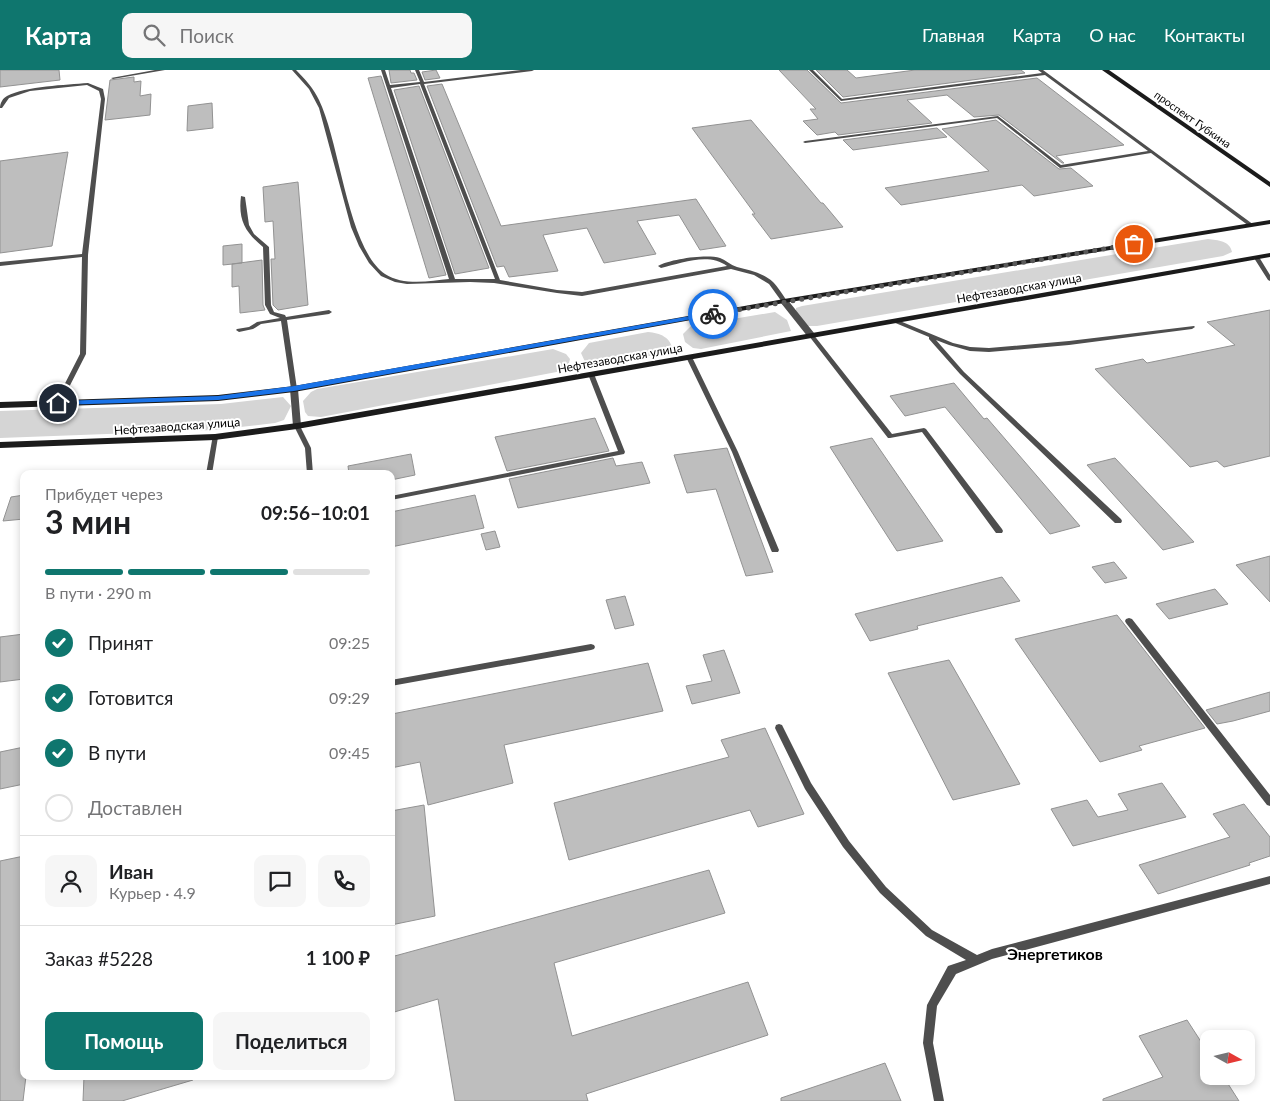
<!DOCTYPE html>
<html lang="ru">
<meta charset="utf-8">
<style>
body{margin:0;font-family:Lato,sans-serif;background:#f6f6f6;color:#202124;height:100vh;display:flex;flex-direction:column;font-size:19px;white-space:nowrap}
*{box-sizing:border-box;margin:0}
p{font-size:16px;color:#757577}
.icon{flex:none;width:28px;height:28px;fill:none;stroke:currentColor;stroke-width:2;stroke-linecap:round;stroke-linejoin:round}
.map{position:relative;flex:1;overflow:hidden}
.details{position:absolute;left:20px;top:400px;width:375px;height:610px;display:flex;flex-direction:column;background:#fff;border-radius:10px;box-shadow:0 2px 8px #0003}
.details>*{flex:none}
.needle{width:32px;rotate:98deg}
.tools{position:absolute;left:1200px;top:960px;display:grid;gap:10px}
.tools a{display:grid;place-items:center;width:55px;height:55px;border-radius:10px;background:#fff;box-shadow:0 2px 8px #0003;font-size:25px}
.pin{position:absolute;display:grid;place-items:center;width:42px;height:42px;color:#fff;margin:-21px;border:2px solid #fff;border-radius:50%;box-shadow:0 1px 5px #0007}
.courier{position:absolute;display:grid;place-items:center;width:50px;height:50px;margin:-25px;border:4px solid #1a73e8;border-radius:50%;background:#fff;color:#222;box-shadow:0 1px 6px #0007}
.summary em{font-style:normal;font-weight:700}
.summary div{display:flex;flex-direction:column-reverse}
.summary{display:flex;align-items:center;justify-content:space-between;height:85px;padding:0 25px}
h1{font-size:32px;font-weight:700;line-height:38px}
.bar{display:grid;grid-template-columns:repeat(4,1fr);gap:8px 5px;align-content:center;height:60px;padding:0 25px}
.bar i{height:6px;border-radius:4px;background:#e0e0e0}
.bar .active{background:#0f766e}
.bar p{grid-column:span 4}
.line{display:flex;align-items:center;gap:12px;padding:0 25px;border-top:1px solid #e0e0e0}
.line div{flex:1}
.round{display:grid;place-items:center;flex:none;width:52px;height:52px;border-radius:10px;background:#f6f6f6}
ol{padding:0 25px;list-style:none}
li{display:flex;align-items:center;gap:15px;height:55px}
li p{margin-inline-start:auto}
li .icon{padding:5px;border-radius:50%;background:#0f766e;color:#fff;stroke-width:4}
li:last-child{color:#757577}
li i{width:28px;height:28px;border:2px solid #e0e0e0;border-radius:50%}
.primary-button{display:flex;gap:10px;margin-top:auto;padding:10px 25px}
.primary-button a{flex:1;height:58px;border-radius:10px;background:#0f766e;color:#fff;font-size:20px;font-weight:700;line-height:58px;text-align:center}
.primary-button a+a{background:#f6f6f6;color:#202124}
header{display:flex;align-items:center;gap:30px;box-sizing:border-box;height:70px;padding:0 25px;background:#0f766e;color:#fff}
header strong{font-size:24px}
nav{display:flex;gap:28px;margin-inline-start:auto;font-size:18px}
.search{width:350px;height:45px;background:#f6f6f6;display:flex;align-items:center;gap:12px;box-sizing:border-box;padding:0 18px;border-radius:10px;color:#757577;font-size:19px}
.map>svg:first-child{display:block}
.green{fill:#d5d5d5}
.building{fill:#bebebe;stroke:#929292}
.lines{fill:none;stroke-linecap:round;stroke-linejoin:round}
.lane{fill:#4e4e4e;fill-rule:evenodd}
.street{fill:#4e4e4e;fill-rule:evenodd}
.secondary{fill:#1b1b1b;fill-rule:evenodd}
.route{fill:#1a73e8}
.done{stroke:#595959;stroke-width:5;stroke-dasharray:0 9}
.labels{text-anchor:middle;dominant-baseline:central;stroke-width:4;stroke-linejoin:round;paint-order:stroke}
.far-street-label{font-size:11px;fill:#000;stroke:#fff}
.street-label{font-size:12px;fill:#000;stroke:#fff}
.near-neighbourhood-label{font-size:16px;font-weight:bold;fill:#000;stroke:#fff}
</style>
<header>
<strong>Карта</strong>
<div class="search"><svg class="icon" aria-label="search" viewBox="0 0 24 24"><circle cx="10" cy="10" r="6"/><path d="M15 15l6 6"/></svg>Поиск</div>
<nav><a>Главная</a><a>Карта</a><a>О нас</a><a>Контакты</a></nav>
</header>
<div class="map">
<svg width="1270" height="1031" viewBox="0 0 1270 1031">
<rect width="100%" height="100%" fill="#fff"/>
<path class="green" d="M1208,169C1218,170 1230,171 1232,182L1223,186L817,256H807L796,241V238L802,236Z
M775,242L787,250L791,261L701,279L693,278L685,272L683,264L691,256Z
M648,262C660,263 671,267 673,281L597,297L586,294L581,283L589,273Z
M553,279L566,284L570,289L567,300L321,347L308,346L305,342L303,331L311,322L317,319Z
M283,327L291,336L284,350L275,353L214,360L0,368V341L221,334Z"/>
<path class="building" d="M0,0H59L60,10L0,17Z
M389,0H410L411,3H414L417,10L391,13Z
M436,0L440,8L425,10L422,2Z
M779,0H807L841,33L1037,8L1124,75L1056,86L1064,93H1062L999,45L974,47L947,25L907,30L932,53L838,65L835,62L817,65L803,51L818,49L810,39H816Z
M816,0H847L856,8L915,0H1021L1025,3L843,27Z
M381,6L446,205L429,208L368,8Z
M134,7V12L141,11L140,26L151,24L150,45L105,50L110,10Z
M442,14L501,156L696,129L726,176L700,180L679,145L637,151L656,184L604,193L587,158L543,165L558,201L509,207L504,196L497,197L427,16Z
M419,16L489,198L455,204L394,20Z
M212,33L213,58L187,61L188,36Z
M751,50L821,133H823L843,157L771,169L752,144H755L692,58Z
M996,50L1059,99L1071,98L1093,116L1034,126L1022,115L901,135L885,118L989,101L942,59Z
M937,58L947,67L853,80L843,70Z
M68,82L52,176L0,183V91Z
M298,112L308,235L278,240L273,235L271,189H275L273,151L265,152L263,117Z
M242,174V193L223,195V176Z
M262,190L263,235L265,240L240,243L239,216L232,217V194Z
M1270,240V386L1224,397L1217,391L1190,397L1095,299L1143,289L1147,293L1235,275L1207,252Z
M954,313L984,349L987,348L1080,456L1050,464L945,337L905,346L890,326Z
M595,348L609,381L507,401L495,367Z
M872,368L943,471L897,481L830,377Z
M727,378L773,502L746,506L716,419L687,423L674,385Z
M411,384L415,405L391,410V404H349L348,396Z
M613,388L616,396L642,392L650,413L518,438L509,409Z
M1115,388L1194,472L1163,480L1087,395Z
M24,425V449L3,451L11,427Z
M475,425L484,458L391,477V442Z
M495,461L500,477L486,480L481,464Z
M1270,486V532L1236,495Z
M1114,492L1127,508L1105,513L1092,497Z
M1002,507L1020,531L917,556L918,559L870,571L855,544Z
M1215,519L1228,534L1169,549L1156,534Z
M625,526L634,555L615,559L606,530Z
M1117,545L1205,658L1139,676L1142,680L1100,692L1015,569Z
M24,564V609L0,612V567Z
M724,580L740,623L692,634L686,616L712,611L703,585Z
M949,590L1020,714L953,730L888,603Z
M648,593L663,641L504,675L513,713L428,735L420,692L391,698V663H394L392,644Z
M1270,622V641L1233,651L1217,654L1206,640Z
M765,658L804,744L758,757L750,740L569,790L554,733L729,687L721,670Z
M24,677V714L0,719V682Z
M1162,713L1186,747L1073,776L1051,739L1087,730L1098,747L1128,740L1118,724Z
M1244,734L1270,767V786L1249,793L1250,795L1158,824L1139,795L1230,767L1213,744Z
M424,735L435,846L391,855V741Z
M24,786V1006H26L23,1031H0V791Z
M709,800L725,843L554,893L572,966L748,912L768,965L586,1024L588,1031H455L438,929L391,943V887Z
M1187,950L1209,984V1006H1223L1239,1031H1103V1029L1163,1007L1139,966Z
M885,993L901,1031H781V1028Z
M84,1006H192L193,1010L122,1031H83Z"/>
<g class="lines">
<path class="lane" d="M155,0H165L113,9L111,8Z
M292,0H296C305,9 314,19 319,30C340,73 348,179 385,204C403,216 430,211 449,209L381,0H385L390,15L420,12L415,0H419L424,12L521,0H534L532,1L424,14L500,210L557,220L582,222L727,196C709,182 681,193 661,198L658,196C671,189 706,184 720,188C726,190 730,195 737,197C749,200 763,203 773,212C778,217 783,225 787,231L784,233L782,232L769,214L754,205L731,199L582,226L557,223L494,213L470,212L407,214L395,212L381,206L369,193L359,176L351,157L319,38L309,19ZM420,14L495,209H455L391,18Z
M809,0H813L842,29L1042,3L1038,0H1043L1254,155L1249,156L1151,83L1060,98L997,48L805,73L803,72L805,71L998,46L1061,95L1148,81L1045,5L841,31Z
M88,13L103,19L105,29L88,185L86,284L61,333L58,335L55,333L80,284L82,187L0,196V192L82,184L101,29L99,21L87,15L30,21L9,28L2,38H0C0,33 3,28 7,26C26,16 66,15 88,13Z
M241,126L245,127L249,155L254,164L269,177L271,235L274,242L285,245L286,247L329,240L332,242L329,244L287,250L297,319L296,320L294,321L291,319L281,251L261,254L253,259L239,262L236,260L237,259L249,257L257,252L280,248L270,244L265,235L263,177C245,162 238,150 241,126Z
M1257,186L1259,187L1270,205V211L1268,210L1254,188Z
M895,249L953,273L970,277L989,278L1069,271L1194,256L1195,257L1192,259L1069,275L989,282L970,281L949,275L936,270L964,302L1121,449L1122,451L1121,453H1115L960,304L929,269V267L893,252L892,251Z
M811,263L813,264L892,364L924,358L926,359L1002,459L1003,461L1002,463H996L922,362L890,368H888L809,266V264Z
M689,285L692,287L738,382L779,480L778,482H772L771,480L732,382L686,287Z
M591,302L594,304L625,382L624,384L391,430V426L618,381L588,304Z
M297,354L300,356L311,378L313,404H307L305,378L294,356Z
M213,365H215L218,367L212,404H206Z
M1129,548L1132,549L1270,725V736L1267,735L1126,553L1125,551L1126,549Z
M591,574L594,575L595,577L594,579L591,580L391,616V610Z
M779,654L782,655L811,713L849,771L886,817L932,860L977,885L992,879L1270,806V814L992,889L956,904L937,936L933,973L944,1031H934L923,973L927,935L948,896L966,890L926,866L880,823L843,777L805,719L775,658L776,655Z"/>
<path class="street" d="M781,229H787L814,263V267H808L781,233Z
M294,316L298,319L301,356L297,359L293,356L290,319Z"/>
<path class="secondary" d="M1102,0H1109L1270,112V117Z
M1270,150V154L784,233L294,322L218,331L0,338V332L218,325L294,316L784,229Z
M1270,183V187L297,359L215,370L0,378V372L215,364L297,353Z"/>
</g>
<path class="route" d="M713,242L715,245L294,321L218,330L58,335L55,333L58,331L218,326L294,316Z"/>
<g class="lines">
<path class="done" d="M713,244L1134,174"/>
</g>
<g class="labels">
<g class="far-street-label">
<text transform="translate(1193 49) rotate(35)">проспект Губкина</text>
</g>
<g class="street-label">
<text transform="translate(1019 218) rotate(-10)">Нефтезаводская улица</text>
<text transform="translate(620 288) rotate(-10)">Нефтезаводская улица</text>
<text transform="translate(177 356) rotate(-4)">Нефтезаводская улица</text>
</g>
<g class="near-neighbourhood-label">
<text x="1055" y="883">Энергетиков</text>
</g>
</g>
</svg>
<div class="tools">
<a><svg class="needle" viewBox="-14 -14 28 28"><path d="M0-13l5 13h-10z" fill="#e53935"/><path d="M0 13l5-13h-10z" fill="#757577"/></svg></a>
</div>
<div class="pin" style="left:1134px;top:174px;background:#ea580c"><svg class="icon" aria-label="bag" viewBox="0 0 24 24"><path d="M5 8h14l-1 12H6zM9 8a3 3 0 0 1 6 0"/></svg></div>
<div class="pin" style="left:58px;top:333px;background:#1f2937"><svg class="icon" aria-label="home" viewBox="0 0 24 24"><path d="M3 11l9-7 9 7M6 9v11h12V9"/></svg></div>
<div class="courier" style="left:713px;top:244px"><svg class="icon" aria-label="bike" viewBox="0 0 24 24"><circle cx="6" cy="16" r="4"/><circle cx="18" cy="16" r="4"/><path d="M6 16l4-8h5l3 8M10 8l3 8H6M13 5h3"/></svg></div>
<section class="details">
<div class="summary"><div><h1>3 мин</h1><p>Прибудет через</p></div><em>09:56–10:01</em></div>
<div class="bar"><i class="active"></i><i class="active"></i><i class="active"></i><i></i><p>В пути · 290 m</p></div>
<ol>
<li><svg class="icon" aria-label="check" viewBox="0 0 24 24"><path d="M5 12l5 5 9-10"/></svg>Принят<p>09:25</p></li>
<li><svg class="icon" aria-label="check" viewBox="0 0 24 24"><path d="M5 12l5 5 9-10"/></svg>Готовится<p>09:29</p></li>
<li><svg class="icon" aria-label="check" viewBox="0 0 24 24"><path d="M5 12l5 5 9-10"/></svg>В пути<p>09:45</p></li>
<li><i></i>Доставлен</li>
</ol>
<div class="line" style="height:90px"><a class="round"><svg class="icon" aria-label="person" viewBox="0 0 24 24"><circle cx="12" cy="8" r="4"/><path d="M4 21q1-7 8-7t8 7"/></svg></a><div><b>Иван</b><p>Курьер · 4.9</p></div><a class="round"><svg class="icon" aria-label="chat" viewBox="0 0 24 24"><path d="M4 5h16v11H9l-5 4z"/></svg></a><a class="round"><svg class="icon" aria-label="phone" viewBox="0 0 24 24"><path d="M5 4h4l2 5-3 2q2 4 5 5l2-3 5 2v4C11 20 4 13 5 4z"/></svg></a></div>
<div class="line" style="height:65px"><div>Заказ #5228</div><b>1 100 ₽</b></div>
<div class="primary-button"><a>Помощь</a><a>Поделиться</a></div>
</section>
</div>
